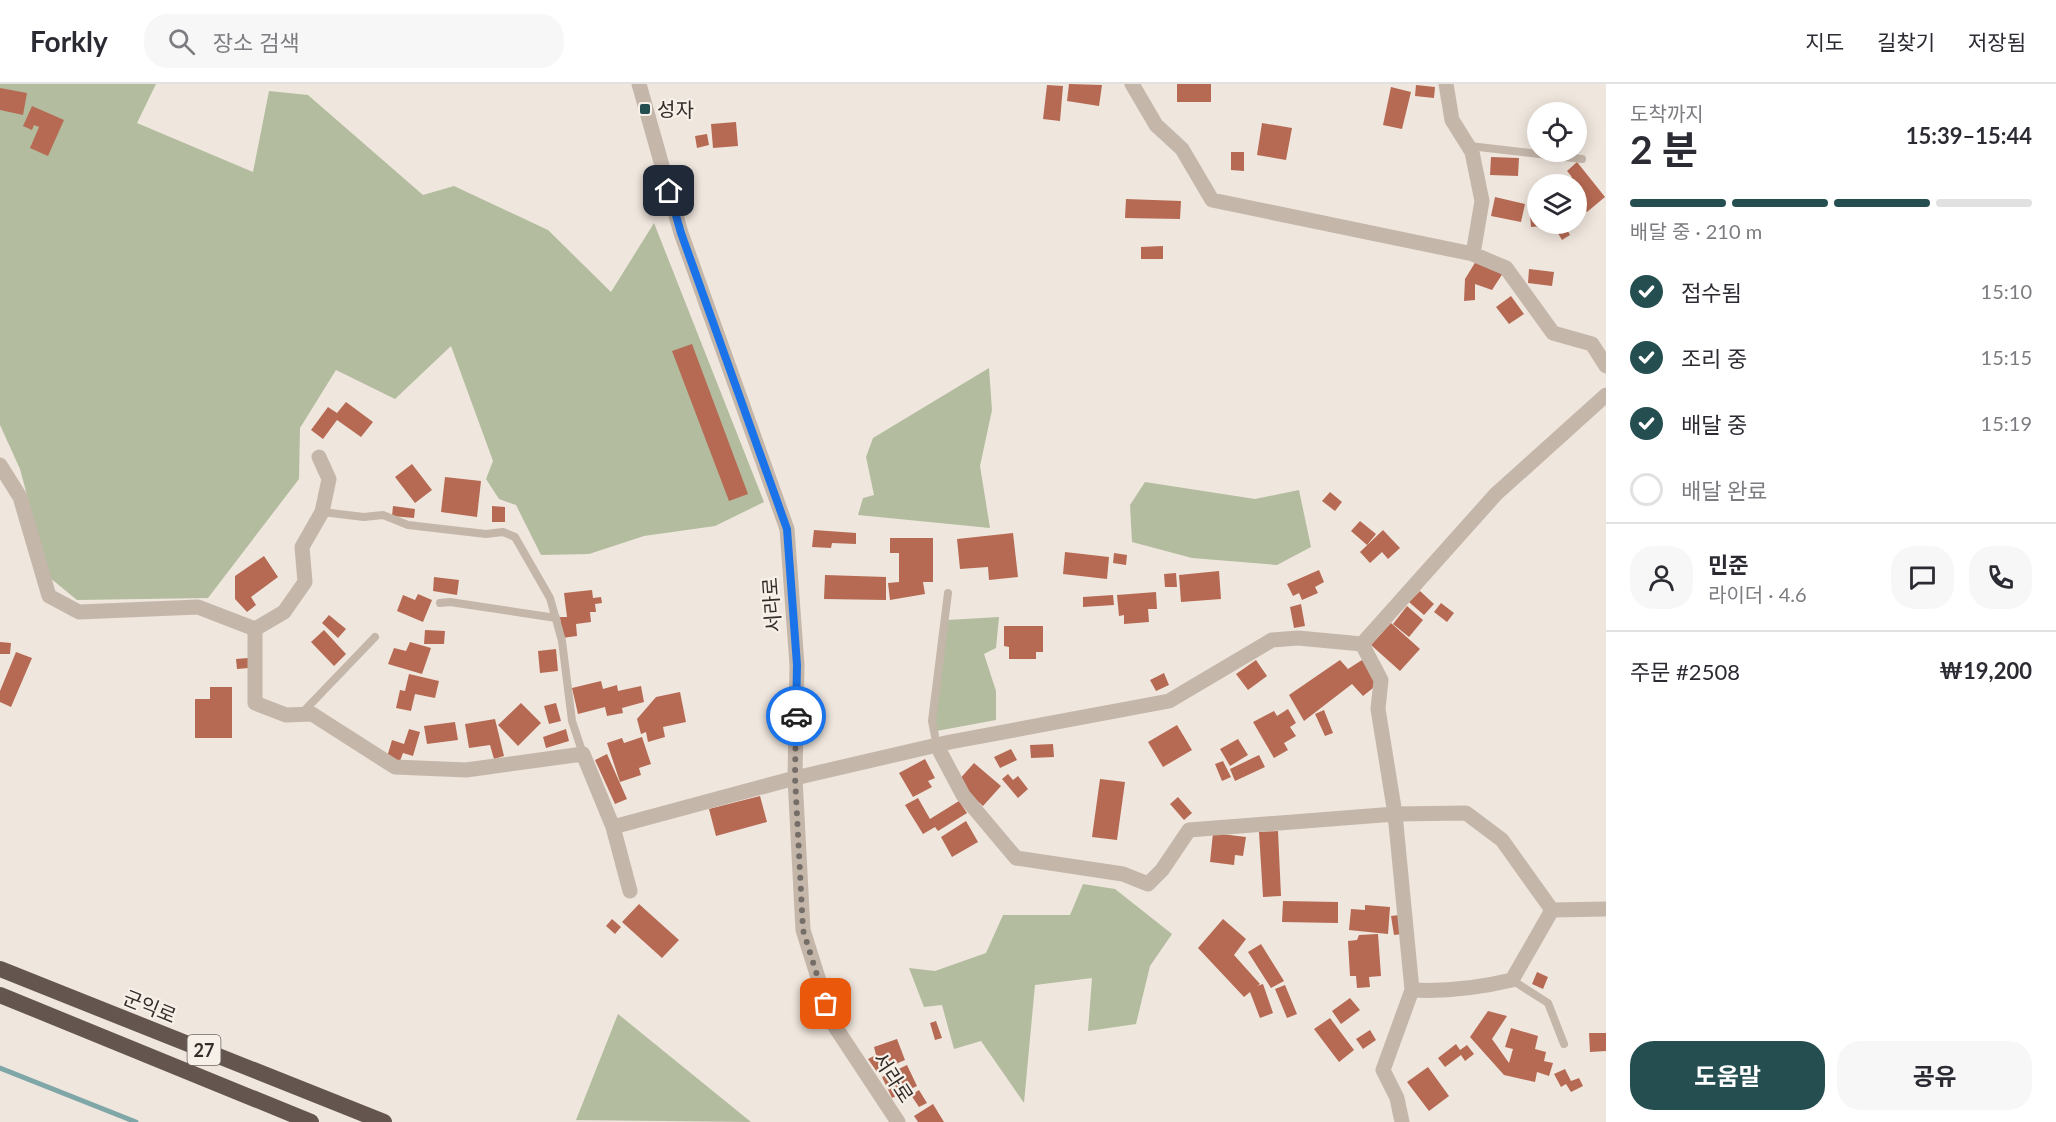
<!DOCTYPE html>
<html lang="ko">
<meta charset="utf-8">
<style>
body{margin:0;font-family:Lato,"Noto Sans KR",sans-serif;background:#f7f7f7;color:#2b2b33;height:100vh;display:flex;flex-direction:column;font-size:22px;white-space:nowrap}
*{box-sizing:border-box;margin:0}
p{font-size:20px;color:#7c7c81}
.icon{flex:none;width:33px;height:33px;fill:none;stroke:currentColor;stroke-width:2;stroke-linecap:round;stroke-linejoin:round}
.map{position:relative;flex:1;overflow:hidden}
.side{display:flex;flex-direction:column;background:#fff;width:450px}
.side>*{flex:none}
.fabs{position:absolute;left:1527px;top:18px;display:grid;gap:12px}
.fabs a{display:grid;place-items:center;width:60px;height:60px;border-radius:50%;background:#fff;box-shadow:0 3px 15px #0003;font-size:30px}
.pin{position:absolute;display:grid;place-items:center;width:51px;height:51px;color:#fff;margin:-26px;border-radius:12px;box-shadow:0 3px 9px #0006}
.courier{position:absolute;display:grid;place-items:center;width:60px;height:60px;margin:-30px;border:4px solid #1a73e8;border-radius:50%;background:#fff;color:#222;box-shadow:0 2px 8px #0007}
.summary em{font-style:normal;font-weight:700}
.summary div{display:flex;flex-direction:column-reverse}
.summary{display:flex;align-items:center;justify-content:space-between;height:102px;padding:0 24px}
h1{font-size:39px;font-weight:700;line-height:45px}
.bar{display:grid;grid-template-columns:repeat(4,1fr);gap:9px 6px;align-content:center;height:72px;padding:0 24px}
.bar i{height:8px;border-radius:4px;background:#e1e1e2}
.bar .on{background:#244e50}
.bar p{grid-column:span 4}
.line{display:flex;align-items:center;gap:15px;padding:0 24px;border-top:2px solid #e1e1e2}
.line div{flex:1}
.round{display:grid;place-items:center;flex:none;width:63px;height:63px;border-radius:24px;background:#f7f7f7}
ol{padding:0 24px;list-style:none}
li{display:flex;align-items:center;gap:18px;height:66px}
li p{margin-inline-start:auto}
li .icon{padding:6px;border-radius:50%;background:#244e50;color:#fff;stroke-width:4}
li:last-child{color:#7c7c81}
li i{width:33px;height:33px;border:3px solid #e1e1e2;border-radius:50%}
.action{display:flex;gap:12px;margin-top:auto;padding:12px 24px}
.action a{flex:1;height:69px;border-radius:24px;background:#244e50;color:#fff;font-size:24px;font-weight:700;line-height:69px;text-align:center}
.action a+a{background:#f7f7f7;color:#2b2b33}
header{display:flex;align-items:center;gap:36px;box-sizing:border-box;height:84px;padding:0 30px;background:#fff;border-bottom:2px solid #e1e1e2}
header strong{font-size:28px}
nav{display:flex;gap:33px;margin-inline-start:auto;font-size:21px}
.search{width:420px;height:54px;background:#f7f7f7;display:flex;align-items:center;gap:15px;box-sizing:border-box;padding:0 21px;border-radius:24px;color:#7c7c81;font-size:22px}
main{display:flex;flex:1;min-height:0}
.map>svg:first-child{display:block}
.green{fill:#b3bc9f}
.lines{fill:none;stroke-linecap:round;stroke-linejoin:round}
.stream{stroke:#80a7a8;stroke-width:5}
.building{fill:#b66a53}
.service{stroke:#c5b6aa;stroke-width:8}
.minor{stroke:#c5b6aa;stroke-width:15}
.tertiary{stroke:#c5b6aa;stroke-width:15}
.trunk{stroke:#64564e;stroke-width:16}
.done{stroke:#756d68;stroke-width:6;stroke-dasharray:0 10.8}
.route{stroke:#1a73e8;stroke-width:8}
.poi-dot{fill:#244e50;stroke:#f7f0e9;stroke-width:2}
.labels{text-anchor:middle;dominant-baseline:central;stroke-width:4.5;stroke-linejoin:round;paint-order:stroke}
.shield{fill:#f7f0e9;stroke:#6e6763;stroke-width:1.5}
.shield-label{font-size:18px;font-weight:bold;fill:#342c29}
.poi-label{font-size:20px;fill:#342c29;stroke:#f7f0e9;text-anchor:start}
.street-label{font-size:20px;fill:#342c29;stroke:#f7f0e9}
</style>
<header>
<strong>Forkly</strong>
<div class="search"><svg class="icon" aria-label="search" viewBox="0 0 24 24"><circle cx="10" cy="10" r="6"/><path d="M15 15l6 6"/></svg>장소 검색</div>
<nav><a>지도</a><a>길찾기</a><a>저장됨</a></nav>
</header>
<main>
<div class="map">
<svg width="1606" height="1038" viewBox="0 0 1606 1038">
<rect width="100%" height="100%" fill="#efe6dd"/>
<path class="green" d="M0,0H156L137,39L253,88L269,7L308,11L423,111L454,102L548,146L611,208L654,139L764,418L715,442L644,452L589,470L541,471L516,421L499,415L486,395L493,377L451,262L395,315L336,286L300,344L299,395L208,514L77,516L49,493L20,385L0,341Z
M989,284L992,326L980,382L990,444L858,431L863,414L874,411L866,373L873,354Z
M1145,398L1255,415L1299,406L1311,463L1277,481L1192,474L1132,458L1130,421Z
M999,533L996,564L984,570L996,607V636L931,648L947,536Z
M1083,800L1115,805L1172,850L1150,882L1136,940L1088,947L1092,894L1035,901L1024,1019L981,957L954,965L942,921L924,923L909,884L935,887L986,869L1003,831H1070Z
M618,930L751,1038L576,1036Z"/>
<g class="lines">
<path class="stream" d="M0,984L136,1038"/>
</g>
<path class="building" d="M1069,0L1102,1L1099,22L1067,17Z
M1177,0H1211V18H1177Z
M1047,1L1063,2L1060,37L1043,35Z
M1416,1L1435,3L1434,14L1415,12Z
M1391,3L1411,8L1402,45L1383,41Z
M0,4L27,9L23,31L0,26Z
M32,22L64,36L48,72L30,64L39,43L34,41L32,46L23,42Z
M736,38L738,62L713,64L711,40Z
M1262,39L1292,44L1286,76L1257,71Z
M707,50L709,61L697,64L695,52Z
M1231,68H1244V87L1231,86Z
M1491,73L1519,74L1518,92L1490,91Z
M1577,78L1605,113L1587,128L1576,115V100H1563L1572,93L1567,87Z
M1495,113L1525,120L1521,138L1491,132Z
M1126,115L1181,117L1180,135L1125,134Z
M1530,130H1538V140H1543V142L1531,143Z
M1564,140L1570,151L1562,156L1556,146Z
M1163,162V175H1141V163Z
M1476,177L1503,189L1492,206L1475,200V216L1464,217L1465,195Z
M1529,185L1554,188L1552,202L1528,199Z
M1511,212L1524,230L1509,240L1496,223Z
M692,260L748,410L729,417L672,267Z
M346,318L373,338L361,353L337,336L323,355L311,346L328,323L337,329Z
M412,380L432,406L415,419L395,393Z
M445,393L481,397L477,433L441,428Z
M1330,408L1342,418L1335,427L1322,417Z
M393,422L415,425L414,434L392,432Z
M492,422L505,423V438H492Z
M1360,437L1376,450L1367,461L1351,447Z
M814,446L856,449V460L832,459L831,464L812,463Z
M1383,446L1400,464L1388,475L1382,468L1370,479L1360,468Z
M1013,449L1018,493L989,496L988,483L960,485L957,455Z
M890,454H933V498H923L925,510L890,516L888,499L899,498V469H890Z
M1065,468L1109,473L1107,495L1063,490Z
M1114,469L1127,471L1126,481L1113,479Z
M264,472L278,493L251,513L256,521L247,528L235,515V492Z
M1319,486L1324,498L1315,503L1318,509L1302,516L1299,509L1293,512L1287,500Z
M1219,487L1221,515L1181,518L1179,491Z
M1176,489L1177,503H1165L1164,490Z
M825,491L886,493V516L824,515Z
M434,493L459,496L457,511L433,507Z
M592,506L593,514L601,513L602,519L595,520L596,528H590L591,538L576,540L577,552L562,554L560,533H567L564,509Z
M1420,507L1434,520L1424,531L1409,518Z
M1156,508L1157,525H1148L1149,538L1124,540V531L1119,532L1117,511Z
M418,510L432,516L423,538L397,527L403,511L415,516Z
M1113,511L1114,521L1083,523V513Z
M1441,519L1454,529L1447,538L1434,528Z
M1301,520L1305,542L1294,544L1290,523Z
M1407,522L1423,536L1409,553L1393,540Z
M329,531L346,545L338,554L322,539Z
M1391,539L1420,565L1400,587L1371,561Z
M1004,542H1043V568H1036V575H1009V563L1004,562Z
M324,546L346,570L334,582L311,558Z
M425,546L445,547L444,560H424Z
M0,558L11,559L10,570H0Z
M410,558L431,564L422,590L388,580L394,564L406,567Z
M556,565L558,587L540,589L538,567Z
M16,568L32,574L11,623L0,618V607Z
M248,574L249,584L237,585L236,575Z
M1256,576L1267,592L1248,606L1236,590Z
M1340,576L1348,585L1362,576L1378,600L1363,612L1352,600L1304,637L1289,611Z
M1164,589L1169,601L1156,607L1150,596Z
M409,590L439,597L435,614L415,610L411,627L396,624L400,606L405,607Z
M601,597L603,605L617,601L618,607L641,602L644,618L622,624L623,629L607,632L605,623L578,630L572,604Z
M210,603H232V654H195V615H210Z
M680,608L686,638L663,643L665,653L648,658L646,648L641,650L637,635L656,613Z
M521,619L541,639L518,662L498,641Z
M556,619L561,637L549,640L544,622Z
M1288,625L1296,639L1290,643L1296,652L1284,659L1288,666L1274,674L1253,638L1274,627L1277,632Z
M1324,626L1333,649L1325,652L1315,630Z
M495,635L504,672L494,675L490,661L469,664L465,640Z
M455,638L458,656L427,660L424,642Z
M1177,641L1192,666L1163,683L1148,658Z
M409,645L420,648L413,672L403,669L400,677L387,673L392,656L404,660Z
M566,645L569,657L546,664L543,653Z
M642,653L651,680L639,684L641,691L620,698L607,659L622,654L624,659Z
M1238,655L1248,671L1230,682L1220,665Z
M1053,660L1054,673L1031,674L1030,661Z
M1011,665L1017,676L1000,684L994,673Z
M607,670L627,715L615,720L595,676Z
M1259,671L1265,683L1235,697L1230,685Z
M925,675L935,694L928,697L932,703L913,713L899,689Z
M1223,677L1231,693L1222,697L1215,680Z
M974,679L1001,702L983,722L957,698Z
M1008,690L1013,696L1018,692L1028,705L1018,714L1002,695Z
M1100,695L1125,698L1117,756L1092,753Z
M760,712L767,738L716,752L709,725Z
M1178,713L1192,729L1184,736L1170,720Z
M918,714L930,735L959,717L967,729L938,747L935,743L923,750L905,721Z
M966,737L978,758L952,773L941,753Z
M1278,747L1281,812L1263,813L1259,748Z
M1213,749L1246,753L1243,772L1235,771L1234,781L1210,778Z
M1283,817L1338,818V839L1282,838Z
M639,820L679,856L662,874L622,838Z
M1365,821L1390,823L1388,850L1349,846L1351,825L1365,826Z
M1399,831L1402,850L1394,851L1391,832Z
M612,835L621,843L615,850L606,842Z
M1223,835L1246,855L1234,871L1260,900L1257,902L1263,900L1273,929L1260,934L1250,908L1244,913L1198,864Z
M1378,850L1381,892L1369,893L1370,903L1357,904L1356,892H1350L1348,857L1357,856L1359,851Z
M1261,860L1284,897L1271,904L1248,868Z
M1537,888L1548,893L1543,905L1532,900Z
M1285,901L1297,930L1287,934L1275,905Z
M1350,914L1360,926L1341,940L1332,927Z
M1488,927L1507,932L1492,955L1509,979L1513,965L1505,963L1511,944L1538,952L1535,965L1546,968L1544,977L1553,979L1549,992L1537,988L1535,998L1504,991L1470,953Z
M1330,934L1354,966L1339,978L1314,945Z
M936,937L942,954L935,956L930,939Z
M1370,946L1376,956L1363,965L1356,955Z
M1589,949H1606V967L1590,968Z
M897,955L905,976L877,988L868,975L876,971L874,963Z
M1456,960L1460,966L1467,961L1474,970L1465,977L1461,971L1445,983L1438,974Z
M907,981L917,1002L892,1014L882,993Z
M1428,983L1449,1012L1429,1027L1407,998Z
M1565,985L1571,997L1579,994L1583,1002L1571,1008L1566,1000L1561,1003L1554,990Z
M919,1006L927,1019L919,1023L911,1011Z
M933,1020L944,1038H918L914,1032Z"/>
<g class="lines">
<path class="service" d="M1470,62L1582,75
M322,428L364,433L383,431L408,441L486,450L503,448L515,453L550,514L562,557L572,637L583,670
M440,519L450,518L556,534
M302,629L375,553
M937,662L932,637L948,509
M1512,896L1548,919L1564,960"/>
<path class="minor" d="M1132,0L1156,41L1182,65L1212,116L1473,170
M1446,0L1452,36L1472,68L1482,117L1473,170L1506,184L1553,249L1592,260L1606,282
M0,381L20,413L49,512L79,528L198,523L255,545V619L286,631L312,630L395,683L466,686L583,670L613,743L630,807
M255,545L284,528L305,498L302,463L322,428L329,395L319,373
M1362,560L1381,596L1378,625L1395,730L1412,906L1383,986L1397,1014L1402,1038
M937,662L963,711L1016,774L1123,790L1148,800L1162,786L1189,746L1395,730L1466,729L1502,756L1552,826L1606,825
M613,743L795,694L950,658L1169,617L1272,556L1298,554L1362,560L1496,410L1606,311
M1412,906C1447,908 1478,904 1512,896L1552,826"/>
<path class="tertiary" d="M639,0L681,149L787,445L797,581L795,694L803,846L832,938L898,1038"/>
<path class="trunk" d="M0,885L384,1038
M0,911L311,1038"/>
</g>
<g class="lines">
<path class="done" d="M796,632L795,693L803,846L826,920"/>
<path class="route" d="M669,107L681,149L787,445L797,581L796,632"/>
</g>
<rect class="poi-dot" x="639" y="19" width="12" height="12" rx="3"/>
<g class="labels">
<rect class="shield" x="187.5" y="951" width="33" height="30" rx="4.5"/>
<g class="shield-label">
<text x="204" y="966">27</text>
</g>
<g class="poi-label">
<text x="657" y="25">성자</text>
</g>
<g class="street-label">
<text transform="translate(771 521) rotate(-94)">서라로</text>
<text transform="translate(150 922) rotate(22)">군익로</text>
<text transform="translate(894 993) rotate(57)">서라로</text>
</g>
</g>
</svg>
<div class="fabs">
<a><svg class="icon" aria-label="locate" viewBox="0 0 24 24"><circle cx="12" cy="12" r="6"/><path d="M12 2v4M12 18v4M2 12h4M18 12h4"/></svg></a>
<a><svg class="icon" aria-label="layers" viewBox="0 0 24 24"><path d="M12 4l9 5-9 5-9-5zM3 14l9 5 9-5"/></svg></a>
</div>
<div class="pin" style="left:826px;top:920px;background:#ea580c"><svg class="icon" aria-label="bag" viewBox="0 0 24 24"><path d="M5 8h14l-1 12H6zM9 8a3 3 0 0 1 6 0"/></svg></div>
<div class="pin" style="left:669px;top:107px;background:#1f2937"><svg class="icon" aria-label="home" viewBox="0 0 24 24"><path d="M3 11l9-7 9 7M6 9v11h12V9"/></svg></div>
<div class="courier" style="left:796px;top:632px"><svg class="icon" aria-label="car" viewBox="0 0 24 24"><path d="M5 17H2v-5l4-1 3-4h7l3 4 3 1v5h-3M9 17h6M6 11h13"/><circle cx="7" cy="17" r="2"/><circle cx="17" cy="17" r="2"/></svg></div>
</div>
<section class="side">
<div class="summary"><div><h1>2 분</h1><p>도착까지</p></div><em>15:39–15:44</em></div>
<div class="bar"><i class="on"></i><i class="on"></i><i class="on"></i><i></i><p>배달 중 · 210 m</p></div>
<ol>
<li><svg class="icon" aria-label="check" viewBox="0 0 24 24"><path d="M5 12l5 5 9-10"/></svg>접수됨<p>15:10</p></li>
<li><svg class="icon" aria-label="check" viewBox="0 0 24 24"><path d="M5 12l5 5 9-10"/></svg>조리 중<p>15:15</p></li>
<li><svg class="icon" aria-label="check" viewBox="0 0 24 24"><path d="M5 12l5 5 9-10"/></svg>배달 중<p>15:19</p></li>
<li><i></i>배달 완료</li>
</ol>
<div class="line" style="height:108px"><a class="round"><svg class="icon" aria-label="person" viewBox="0 0 24 24"><circle cx="12" cy="8" r="4"/><path d="M4 21q1-7 8-7t8 7"/></svg></a><div><b>민준</b><p>라이더 · 4.6</p></div><a class="round"><svg class="icon" aria-label="chat" viewBox="0 0 24 24"><path d="M4 5h16v11H9l-5 4z"/></svg></a><a class="round"><svg class="icon" aria-label="phone" viewBox="0 0 24 24"><path d="M5 4h4l2 5-3 2q2 4 5 5l2-3 5 2v4C11 20 4 13 5 4z"/></svg></a></div>
<div class="line" style="height:78px"><div>주문 #2508</div><b>₩19,200</b></div>
<div class="action"><a>도움말</a><a>공유</a></div>
</section>
</main>
